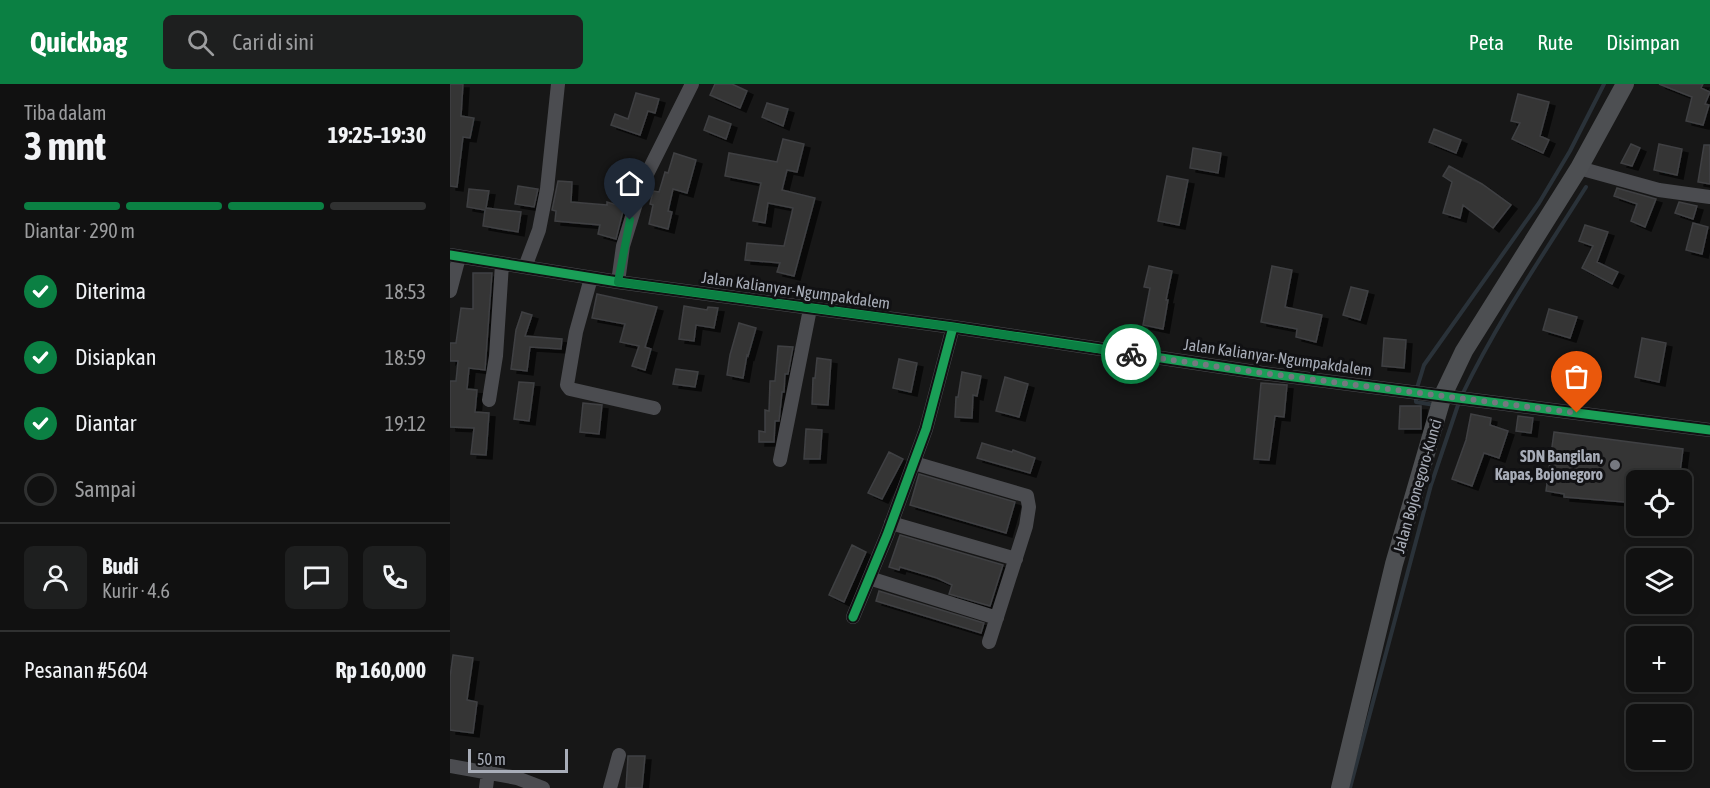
<!DOCTYPE html>
<html lang="id">
<meta charset="utf-8">
<style>
body{margin:0;font-family:"Asap Condensed",sans-serif;background:#1e1f1f;color:#f1f3f6;height:100vh;display:flex;flex-direction:column;font-size:22px;white-space:nowrap}
*{box-sizing:border-box;margin:0}
p{font-size:20px;color:#9c9d9f}
.icon{flex:none;width:33px;height:33px;fill:none;stroke:currentColor;stroke-width:2;stroke-linecap:round;stroke-linejoin:round}
.map{position:relative;flex:1;overflow:hidden}
.side{display:flex;flex-direction:column;background:#111;width:450px}
.side>*{flex:none}
.tools{position:absolute;left:1176px;top:386px;display:grid;gap:12px}
.tools a{display:grid;place-items:center;width:66px;height:66px;border-radius:9px;background:#111;box-shadow:0 3px 9px #0003,0 0 0 2px #303131;font-size:30px}
.scale{position:absolute;left:18px;bottom:15px;width:100px;box-sizing:border-box;padding-left:6px;border:3px solid #a8adb8;border-top:0;font-size:16px;line-height:21px;white-space:nowrap;color:#a8adb8;-webkit-text-stroke:4px #111113;paint-order:stroke}
.pin{position:absolute;display:grid;place-items:center;width:51px;height:51px;color:#fff;margin:-62px -26px;border-radius:50% 50% 50% 0;rotate:-45deg;box-shadow:0 0 6px #0007}
.pin .icon{rotate:45deg}
.courier{position:absolute;display:grid;place-items:center;width:60px;height:60px;margin:-30px;border:4px solid #0b8043;border-radius:50%;background:#fff;color:#222;box-shadow:0 2px 8px #0007}
.headline em{font-style:normal;font-weight:700}
.headline div{display:flex;flex-direction:column-reverse}
.headline{display:flex;align-items:center;justify-content:space-between;height:102px;padding:0 24px}
h1{font-size:39px;font-weight:700;line-height:45px}
.bar{display:grid;grid-template-columns:repeat(4,1fr);gap:9px 6px;align-content:center;height:72px;padding:0 24px}
.bar i{height:8px;border-radius:4px;background:#303131}
.bar .active{background:#0b8043}
.bar p{grid-column:span 4}
.line{display:flex;align-items:center;gap:15px;padding:0 24px;border-top:2px solid #303131}
.line div{flex:1}
.round{display:grid;place-items:center;flex:none;width:63px;height:63px;border-radius:9px;background:#1e1f1f}
ol{padding:0 24px;list-style:none}
li{display:flex;align-items:center;gap:18px;height:66px}
li p{margin-inline-start:auto}
li .icon{padding:6px;border-radius:50%;background:#0b8043;color:#fff;stroke-width:4}
li:last-child{color:#9c9d9f}
li i{width:33px;height:33px;border:3px solid #303131;border-radius:50%}
header{display:flex;align-items:center;gap:36px;box-sizing:border-box;height:84px;padding:0 30px;background:#0b8043;color:#fff}
header strong{font-size:28px}
nav{display:flex;gap:33px;margin-inline-start:auto;font-size:21px}
.search{width:420px;height:54px;background:#1e1f1f;display:flex;align-items:center;gap:15px;box-sizing:border-box;padding:0 21px;border-radius:9px;color:#9c9d9f;font-size:22px}
main{display:flex;flex:1;min-height:0}
.map>svg:first-child{display:block}
.lines{fill:none;stroke-linecap:round;stroke-linejoin:round}
.stream{stroke:#2a3239;stroke-width:4}
.building{fill:#353536;stroke:#3f4043;stroke-width:1.5;filter:url(#shadow)}
.minor{stroke:#4b4c50;stroke-width:14}
.major{stroke:#4d4f52;stroke-width:18}
.cycleway-casing{stroke:#111113;stroke-width:13}
.cycleway{stroke:#1a9f57;stroke-width:9}
.done{stroke:#757880;stroke-width:6;stroke-dasharray:0 10.8}
.route{stroke:#0b8043;stroke-width:8}
.poi-dot{fill:#757880;stroke:#111113;stroke-width:2}
.labels{text-anchor:middle;dominant-baseline:central;stroke-width:6;stroke-linejoin:round;paint-order:stroke}
.street-label{font-size:16px;fill:#a8adb8;stroke:#111113}
.poi-label{font-size:16px;font-weight:bold;fill:#a8adb8;stroke:#111113;text-anchor:end}
</style>
<header>
<strong>Quickbag</strong>
<div class="search"><svg class="icon" aria-label="search" viewBox="0 0 24 24"><circle cx="10" cy="10" r="6"/><path d="M15 15l6 6"/></svg>Cari di sini</div>
<nav><a>Peta</a><a>Rute</a><a>Disimpan</a></nav>
</header>
<main>
<section class="side">
<div class="headline"><div><h1>3 mnt</h1><p>Tiba dalam</p></div><em>19:25–19:30</em></div>
<div class="bar"><i class="active"></i><i class="active"></i><i class="active"></i><i></i><p>Diantar · 290 m</p></div>
<ol>
<li><svg class="icon" aria-label="check" viewBox="0 0 24 24"><path d="M5 12l5 5 9-10"/></svg>Diterima<p>18:53</p></li>
<li><svg class="icon" aria-label="check" viewBox="0 0 24 24"><path d="M5 12l5 5 9-10"/></svg>Disiapkan<p>18:59</p></li>
<li><svg class="icon" aria-label="check" viewBox="0 0 24 24"><path d="M5 12l5 5 9-10"/></svg>Diantar<p>19:12</p></li>
<li><i></i>Sampai</li>
</ol>
<div class="line" style="height:108px"><a class="round"><svg class="icon" aria-label="person" viewBox="0 0 24 24"><circle cx="12" cy="8" r="4"/><path d="M4 21q1-7 8-7t8 7"/></svg></a><div><b>Budi</b><p>Kurir · 4.6</p></div><a class="round"><svg class="icon" aria-label="chat" viewBox="0 0 24 24"><path d="M4 5h16v11H9l-5 4z"/></svg></a><a class="round"><svg class="icon" aria-label="phone" viewBox="0 0 24 24"><path d="M5 4h4l2 5-3 2q2 4 5 5l2-3 5 2v4C11 20 4 13 5 4z"/></svg></a></div>
<div class="line" style="height:78px"><div>Pesanan #5604</div><b>Rp 160,000</b></div>
</section>
<div class="map">
<svg width="1260" height="704" viewBox="0 0 1260 704">
<defs>
<filter id="shadow"><feDropShadow dx="6" dy="4" stdDeviation="0" flood-color="#0009"/></filter>
</defs>
<rect width="100%" height="100%" fill="#171717"/>
<g class="lines">
<path class="stream" d="M967,304L974,281L1089,119L1120,67L1154,0
M1012,311C1047,238 1093,171 1136,103
M966,312V318L985,321
M900,704L981,401L1009,318"/>
</g>
<path class="building" d="M0,0H13L11,32L24,34L20,54L13,53L7,103L0,102Z
M265,0H282L297,7L290,24L260,11Z
M1209,0H1253L1251,4L1260,8L1255,20L1259,21L1253,41L1236,37L1242,13Z
M186,9L209,15L205,29L198,27L190,51L161,41L165,30L178,35Z
M1068,10L1099,18L1090,52L1099,56L1093,69L1062,55L1070,39L1061,37Z
M317,19L338,25L333,42L312,33Z
M259,32L281,40L276,55L254,46Z
M984,45L1011,56L1006,69L979,58Z
M333,55L354,60L347,88L337,86L332,106L365,114L344,192L327,188L330,179L295,176L297,159L334,162L343,124L318,119L315,139L303,137L311,99L275,92L279,69L327,78Z
M1181,60L1190,64L1182,82L1171,79Z
M1209,60L1232,65L1227,91L1204,86Z
M1254,61H1260V100L1248,98Z
M743,64L771,69L768,89L740,84Z
M224,69L246,76L237,109L223,105L218,127L222,128L218,145L199,140L203,121L200,120L203,107L209,108L215,88L218,89Z
M999,82L1032,100L1061,121L1043,144L1013,121L1010,134L993,129L1002,98L993,92Z
M717,92L738,96L729,141L708,137Z
M108,97L122,98L121,118L157,121V118L174,123L166,155L148,150L150,141L105,137L106,127L102,126Z
M68,102L88,105L84,123L65,120Z
M1167,104L1206,115L1195,143L1181,137L1187,120L1164,112Z
M19,105L39,107L36,124L71,128L68,148L33,142L35,126L17,123Z
M1229,118L1247,122L1243,135L1225,129Z
M1243,139L1258,143L1252,170L1236,166Z
M1135,141L1158,148L1147,178L1168,188L1162,200L1132,184L1143,162L1129,157Z
M699,182L722,187L716,216H718L713,245L693,241L700,204L694,203Z
M822,182L842,186L835,223L872,231L866,258L846,253L847,245L811,238Z
M23,189H42L35,286L19,284L17,305L27,306L25,328L39,329L36,371L21,370L24,344L0,343V297H6L8,277H0V259H6L11,224L23,225Z
M901,203L918,207L910,236L893,231Z
M147,210L207,223L195,263L201,265L195,286L182,282L189,262L170,258L175,240L142,234Z
M234,222L257,226L258,223L268,224L264,244L246,241L244,257L229,255Z
M1099,225L1127,233L1120,254L1093,246Z
M72,228L82,231L75,252L112,255L111,265L80,263L77,287L61,285L66,246Z
M289,239L306,244L298,272L297,271L293,294L277,291L280,271Z
M934,254L956,256L954,284L932,282Z
M1192,254L1216,259L1209,298L1185,293Z
M328,262L343,263L338,290H335L334,308H332L329,337H325L324,358H309V347L315,348V326L319,327L320,297H325Z
M367,274L381,276L378,321L362,320L363,294H365Z
M449,275L467,279L461,308L443,304Z
M226,285L248,288L245,303L223,300Z
M512,288L531,292L527,312L523,311L522,334L505,333L506,313H508Z
M555,293L578,300L569,333L546,327Z
M69,298L84,299L79,337L64,335Z
M811,299L837,301L834,333L825,332L819,376L804,375Z
M133,319L152,321L149,350L130,348Z
M950,322H971V345H949Z
M1021,330L1041,334L1040,341L1058,347L1049,374L1034,369L1022,402L1002,395L1016,356Z
M1068,332L1083,334L1081,349L1066,347Z
M356,345L372,346L370,375H354Z
M1104,348L1233,365L1229,396H1186V419L1114,413V410L1096,407Z
M532,359L562,368L563,366L585,374L580,389L527,374Z
M439,368L453,375L432,415L418,409Z
M469,390L565,418L556,449L460,421Z
M450,451L553,481L540,522L499,510L502,501L487,494L450,483L449,486L439,483Z
M402,461L416,468L394,518L379,511Z
M429,507L534,539L531,549L426,517Z
M3,571L23,574L17,616L27,618L23,649L0,646V593Z
M178,672H195L192,704H176Z"/>
<g class="lines">
<path class="minor" d="M1129,84L1209,106L1260,113
M0,171L168,198L503,243L812,289L1260,346
M75,183L89,146L97,105L108,0
M141,194L126,248L117,301L120,305L204,324
M168,198L173,162L192,100L242,0
M0,207L9,173
M39,316L46,272L52,180
M330,376L360,225
M464,379L577,412L579,423L576,442L539,558
M441,439L566,475
M419,494L547,534
M403,533L437,451L476,345L503,243
M0,682L67,694L93,704
M36,704L38,688
M160,704L169,671"/>
<path class="major" d="M890,704L944,480L993,311L1014,267L1129,84L1175,0"/>
<defs>
<path id="cycleway" d="M0,171L168,198L503,243L812,289L1260,346
M403,533L437,451L476,345L503,243"/>
</defs>
<use href="#cycleway" class="cycleway-casing"/>
<use href="#cycleway" class="cycleway"/>
</g>
<g class="lines">
<path class="done" d="M681,270L812,289L1127,329"/>
<path class="route" d="M180,136L168,198L503,243L681,270"/>
</g>
<circle class="poi-dot" cx="1165" cy="381" r="6"/>
<g class="labels">
<g class="street-label">
<text transform="translate(346 206) rotate(8)">Jalan Kalianyar-Ngumpakdalem</text>
<text transform="translate(828 273) rotate(8)">Jalan Kalianyar-Ngumpakdalem</text>
<text transform="translate(967 402) rotate(-74)">Jalan Bojonegoro-Kunci</text>
</g>
<g class="poi-label">
<text x="1153" y="372">SDN Bangilan,<tspan x="1153" dy="18">Kapas, Bojonegoro</tspan></text>
</g>
</g>
</svg>
<div class="tools">
<a><svg class="icon" aria-label="locate" viewBox="0 0 24 24"><circle cx="12" cy="12" r="6"/><path d="M12 2v4M12 18v4M2 12h4M18 12h4"/></svg></a>
<a><svg class="icon" aria-label="layers" viewBox="0 0 24 24"><path d="M12 4l9 5-9 5-9-5zM3 14l9 5 9-5"/></svg></a>
<a>+</a>
<a>−</a>
</div>
<div class="scale">50 m</div>
<div class="pin" style="left:1127px;top:329px;background:#ea580c"><svg class="icon" aria-label="bag" viewBox="0 0 24 24"><path d="M5 8h14l-1 12H6zM9 8a3 3 0 0 1 6 0"/></svg></div>
<div class="pin" style="left:180px;top:136px;background:#1f2937"><svg class="icon" aria-label="home" viewBox="0 0 24 24"><path d="M3 11l9-7 9 7M6 9v11h12V9"/></svg></div>
<div class="courier" style="left:681px;top:270px"><svg class="icon" aria-label="bike" viewBox="0 0 24 24"><circle cx="6" cy="16" r="4"/><circle cx="18" cy="16" r="4"/><path d="M6 16l4-8h5l3 8M10 8l3 8H6M13 5h3"/></svg></div>
</div>
</main>
